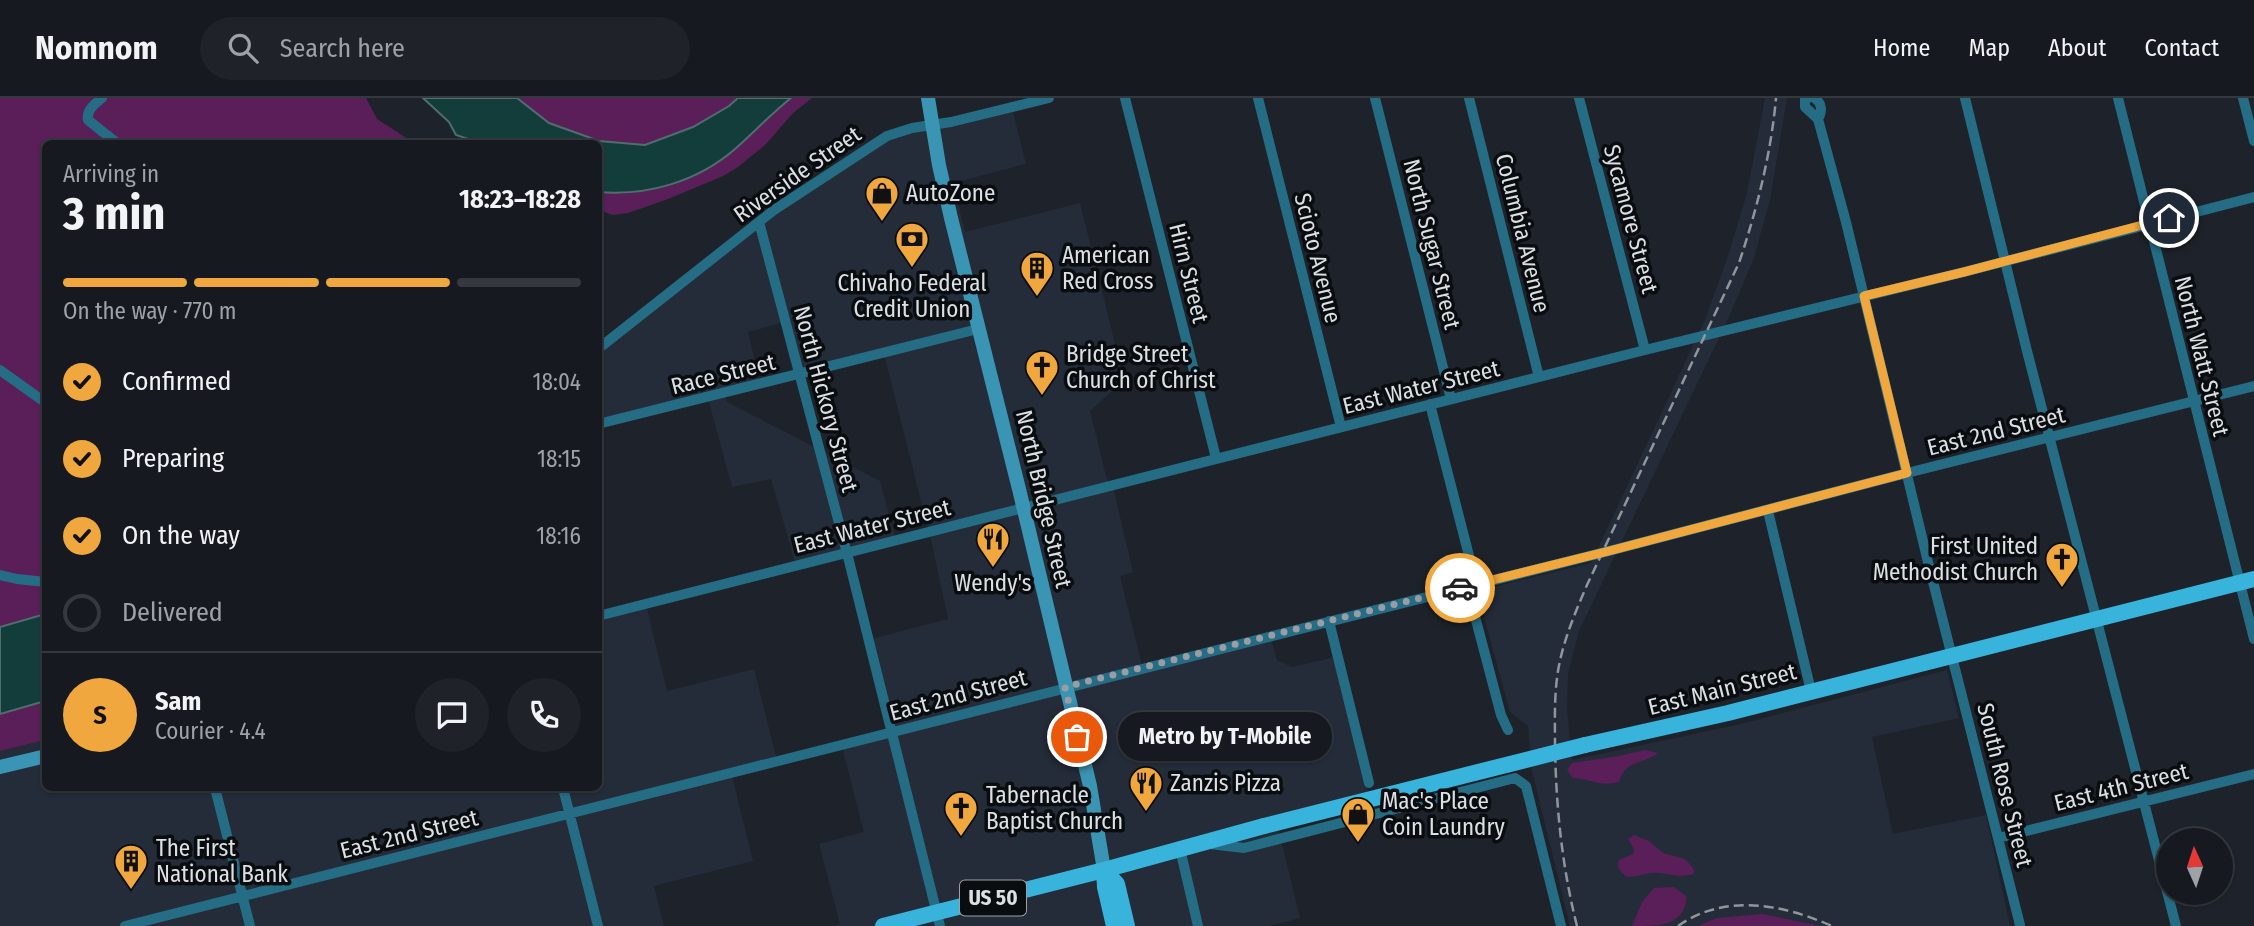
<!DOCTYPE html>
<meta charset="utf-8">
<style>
body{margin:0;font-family:"Fira Sans Condensed",sans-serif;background:#1f2329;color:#f1f3f6;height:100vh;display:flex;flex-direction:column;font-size:26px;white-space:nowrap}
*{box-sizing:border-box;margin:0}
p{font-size:23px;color:#9ea1a5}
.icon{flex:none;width:38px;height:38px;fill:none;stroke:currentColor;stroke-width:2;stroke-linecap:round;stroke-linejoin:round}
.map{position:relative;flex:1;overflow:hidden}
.sheet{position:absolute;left:42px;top:42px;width:560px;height:651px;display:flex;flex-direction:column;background:#161a20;border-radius:10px;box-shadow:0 2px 5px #0004,0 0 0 2px #35383e}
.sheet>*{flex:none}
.needle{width:46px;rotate:357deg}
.controls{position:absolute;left:2156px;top:730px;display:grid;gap:14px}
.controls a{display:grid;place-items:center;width:77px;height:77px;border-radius:50%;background:#161a20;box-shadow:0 2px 5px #0004,0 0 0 2px #35383e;font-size:35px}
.pin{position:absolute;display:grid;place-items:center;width:60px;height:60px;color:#fff;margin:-30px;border:4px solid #fff;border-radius:50%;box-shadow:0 2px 7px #0007}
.courier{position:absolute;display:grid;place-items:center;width:70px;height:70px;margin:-35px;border:5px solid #efa73e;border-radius:50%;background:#fff;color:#222;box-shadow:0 2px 9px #0007}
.bubble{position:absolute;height:49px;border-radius:24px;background:#161a20;box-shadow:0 2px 5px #0004,0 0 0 2px #35383e;font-size:23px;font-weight:700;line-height:49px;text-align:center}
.summary em{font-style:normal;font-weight:700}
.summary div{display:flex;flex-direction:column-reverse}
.summary{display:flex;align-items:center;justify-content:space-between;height:119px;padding:0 21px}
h1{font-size:46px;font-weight:700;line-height:52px}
.bar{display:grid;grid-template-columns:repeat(4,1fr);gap:10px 7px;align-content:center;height:84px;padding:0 21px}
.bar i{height:9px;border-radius:5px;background:#35383e}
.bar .active{background:#efa73e}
.bar p{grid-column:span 4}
.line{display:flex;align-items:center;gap:18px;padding:0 21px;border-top:2px solid #35383e}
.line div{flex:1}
.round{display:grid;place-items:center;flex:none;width:74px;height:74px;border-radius:37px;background:#1f2329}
ol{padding:0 21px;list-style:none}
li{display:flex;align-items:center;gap:21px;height:77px}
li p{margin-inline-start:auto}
li .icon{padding:7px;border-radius:50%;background:#efa73e;color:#111;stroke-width:4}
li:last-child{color:#9ea1a5}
li i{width:38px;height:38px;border:4px solid #35383e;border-radius:50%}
header{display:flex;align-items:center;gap:42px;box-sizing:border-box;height:98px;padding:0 35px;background:#161a20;border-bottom:2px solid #35383e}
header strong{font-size:33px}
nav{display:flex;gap:38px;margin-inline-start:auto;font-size:24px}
.search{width:490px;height:63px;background:#1f2329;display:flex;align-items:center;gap:18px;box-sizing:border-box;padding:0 24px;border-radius:38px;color:#9ea1a5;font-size:26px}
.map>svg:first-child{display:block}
.built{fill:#242c39}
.green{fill:#5a1f59}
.water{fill:#133d3b;stroke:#4f6e6e;stroke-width:2}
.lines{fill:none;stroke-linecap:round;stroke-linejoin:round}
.street{stroke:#256d85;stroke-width:10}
.secondary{stroke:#3a94b3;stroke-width:14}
.primary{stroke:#38b4dc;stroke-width:16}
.rail{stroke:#91969c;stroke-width:2.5;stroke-dasharray:10 5;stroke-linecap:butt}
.primary-bridge{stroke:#38b4dc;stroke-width:16}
.done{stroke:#9a9ea4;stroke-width:7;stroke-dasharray:0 12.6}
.route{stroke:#efa73e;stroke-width:9}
.labels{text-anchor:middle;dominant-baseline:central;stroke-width:7;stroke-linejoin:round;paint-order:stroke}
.shield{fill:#0a0d10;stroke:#9da1a5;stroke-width:2}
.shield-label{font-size:21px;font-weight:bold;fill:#dce0e5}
.street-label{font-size:23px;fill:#dce0e5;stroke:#0a0d10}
.poi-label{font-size:23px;fill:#dce0e5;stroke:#0a0d10;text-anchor:start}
</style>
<header>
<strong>Nomnom</strong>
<div class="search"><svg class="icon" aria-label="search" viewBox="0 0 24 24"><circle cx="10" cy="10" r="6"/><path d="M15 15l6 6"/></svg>Search here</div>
<nav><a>Home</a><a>Map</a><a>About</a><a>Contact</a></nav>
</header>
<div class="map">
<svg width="2254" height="828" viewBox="0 0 2254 828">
<rect width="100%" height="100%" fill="#1e232b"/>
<path class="built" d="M1765,0H1787L1770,102L1754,160L1728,221L1579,533L1568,576L1567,612L1572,662L1741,626L1947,572L1959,620L1872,639L1893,736L1986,717L2010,828H1570L1532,673L1528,628L1510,614L1477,493L1591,465L1705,222L1728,158L1747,95Z
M1011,6L1026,66L953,85L965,134L1080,105L1124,282L1090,313L1106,378L1114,393L1133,474L1120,478L1142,567L1270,536L1277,562L1292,569L1335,559L1370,702L1277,725L1300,820L1269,828H835L840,826L819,746L864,734L842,649L894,636L871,541L948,521L932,446L883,252L793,275L781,225L748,234L760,284L724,293L727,304L880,383L895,439L795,464L771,381L732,389L707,297L599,323V247L887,34Z
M645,503L667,593L754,571L778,666L732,678L753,763L654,788L664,828H0V653L45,642L46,690H598L599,515Z"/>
<path class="green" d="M0,0H366L377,21L414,45L46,46L45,642L0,653Z
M517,0H738C715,20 676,39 647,46C624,51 567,36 547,23C537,17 527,8 517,0Z
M791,0H812L793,15L766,46L738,69L723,78L668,101L628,115L613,117L599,112L598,94C640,97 683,89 717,63C743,44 765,20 791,0Z
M1645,652L1658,655C1640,668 1626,661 1619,684C1597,689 1593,681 1573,680L1567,672L1572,665L1619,658Z
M1634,737L1649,743L1663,755L1685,761L1693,770L1694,776C1676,781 1665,773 1651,775C1642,776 1636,779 1627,779C1621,774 1616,770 1619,762L1633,756L1634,751L1628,741Z
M1674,789L1687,799C1684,828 1660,828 1632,828L1642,804L1654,790Z
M1763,816L1820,828H1698L1717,820Z"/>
<path class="water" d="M423,0H517L549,25L599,43L645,47L693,29L729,8L738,0H791C771,16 754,34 735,51C697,84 647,98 599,94L598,46L480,45L456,37L449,24Z
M45,516V603L0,616V529Z"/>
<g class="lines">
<path class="street" d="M102,0C95,6 86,12 88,22L118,46
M1125,0L1216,360
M1258,0L1341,329
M1375,0L1451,301
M1469,0L1539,279
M1579,0L1645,252
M1808,0L1805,1V9L1818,21
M1814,0C1823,5 1822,14 1818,21L1846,124L1928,464L2020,827
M1965,0L2027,253L2176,828
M2118,0L2254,541
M2243,0L2254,43
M759,124L847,455L940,828
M598,251L774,112L887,38L912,30L951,24L1049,0
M0,272L46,305
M1430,306L1476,485
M598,326L978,231
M1768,413L1811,593
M0,477L17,481L46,484
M1467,488L1501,617L1508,632
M598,518L1645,252L1964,174L2254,99
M1329,523L1369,685
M215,690L250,828
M563,690L598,828
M1998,740L2254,676
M1210,746L1244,750L1515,680L1526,688L1561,828
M1180,751L1198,828
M125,828L1609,453L1907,375L2254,288"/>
<path class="secondary" d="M928,0L939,67L951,120L1019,391L1090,688L1104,772
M0,669L46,658"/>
<path class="primary" d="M1585,647L1728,615L2254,481
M1104,772L1117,786L1127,828
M1104,772L1105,789L1114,828
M883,828L1104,772L1264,728"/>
<path class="rail" d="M1577,828C1562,769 1556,709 1555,648C1555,623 1554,598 1558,573C1563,543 1575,515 1587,487L1739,165C1757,111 1771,56 1776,0
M1678,828C1725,795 1782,806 1832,828"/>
<path class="primary-bridge" d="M1264,728L1585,647"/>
</g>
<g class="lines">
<path class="done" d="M1077,639L1065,589L1460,490"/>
<path class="route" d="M1460,490L1609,453L1907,375L1864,198L1964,174L2169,120"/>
</g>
<defs>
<symbol id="shop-pin" viewBox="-11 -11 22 30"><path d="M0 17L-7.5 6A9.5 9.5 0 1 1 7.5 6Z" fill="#efa73e" stroke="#0a0d10"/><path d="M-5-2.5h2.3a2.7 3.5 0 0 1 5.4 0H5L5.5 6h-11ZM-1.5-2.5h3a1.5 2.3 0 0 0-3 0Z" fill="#111"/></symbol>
<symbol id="bank-pin" viewBox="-11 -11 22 30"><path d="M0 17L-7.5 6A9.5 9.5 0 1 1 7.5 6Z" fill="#efa73e" stroke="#0a0d10"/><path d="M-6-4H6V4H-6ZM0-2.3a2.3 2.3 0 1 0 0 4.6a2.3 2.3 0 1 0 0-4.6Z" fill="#111"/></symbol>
<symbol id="building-pin" viewBox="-11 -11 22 30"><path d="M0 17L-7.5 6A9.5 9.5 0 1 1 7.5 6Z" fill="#efa73e" stroke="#0a0d10"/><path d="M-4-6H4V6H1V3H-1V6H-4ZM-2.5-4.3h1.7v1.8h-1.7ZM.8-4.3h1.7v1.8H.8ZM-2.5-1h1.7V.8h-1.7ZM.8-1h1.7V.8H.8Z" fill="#111"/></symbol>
<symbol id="church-pin" viewBox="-11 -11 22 30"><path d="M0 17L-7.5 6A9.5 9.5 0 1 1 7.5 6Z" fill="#efa73e" stroke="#0a0d10"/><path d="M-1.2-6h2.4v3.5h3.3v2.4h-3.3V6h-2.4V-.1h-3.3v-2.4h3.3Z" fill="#111"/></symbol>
<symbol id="restaurant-pin" viewBox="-11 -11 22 30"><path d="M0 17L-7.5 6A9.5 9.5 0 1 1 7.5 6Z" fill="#efa73e" stroke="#0a0d10"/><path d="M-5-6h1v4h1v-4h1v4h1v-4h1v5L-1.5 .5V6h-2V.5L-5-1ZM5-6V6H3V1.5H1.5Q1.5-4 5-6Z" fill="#111"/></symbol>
</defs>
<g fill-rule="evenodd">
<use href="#shop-pin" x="863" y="76" width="38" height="52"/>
<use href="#bank-pin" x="893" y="122" width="38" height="52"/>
<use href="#building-pin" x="1018" y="151" width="38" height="52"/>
<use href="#church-pin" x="1023" y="250" width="38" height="52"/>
<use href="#restaurant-pin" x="974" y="422" width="38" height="52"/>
<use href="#church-pin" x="2043" y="442" width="38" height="52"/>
<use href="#restaurant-pin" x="1127" y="666" width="38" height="52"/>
<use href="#church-pin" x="942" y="691" width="38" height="52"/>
<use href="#shop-pin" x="1339" y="697" width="38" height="52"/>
<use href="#building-pin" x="112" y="744" width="38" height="52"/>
</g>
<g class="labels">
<rect class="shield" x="960" y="782.5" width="66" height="35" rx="5"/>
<g class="shield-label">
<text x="993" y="800">US 50</text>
</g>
<g class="street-label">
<text transform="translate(797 76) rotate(-35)">Riverside Street</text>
<text transform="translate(1631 121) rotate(75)">Sycamore Street</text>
<text transform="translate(1523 135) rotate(76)">Columbia Avenue</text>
<text transform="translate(1432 146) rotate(76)">North Sugar Street</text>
<text transform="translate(1318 160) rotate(76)">Scioto Avenue</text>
<text transform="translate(1189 175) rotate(76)">Hirn Street</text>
<text transform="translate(2202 258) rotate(76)">North Watt Street</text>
<text transform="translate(723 276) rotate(-14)">Race Street</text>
<text transform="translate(1421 289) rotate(-14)">East Water Street</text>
<text transform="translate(826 301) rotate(75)">North Hickory Street</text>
<text transform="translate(1996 333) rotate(-14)">East 2nd Street</text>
<text transform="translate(1044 401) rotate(77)">North Bridge Street</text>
<text transform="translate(872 428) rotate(-14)">East Water Street</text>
<text transform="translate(1722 591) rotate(-14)">East Main Street</text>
<text transform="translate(958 597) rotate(-15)">East 2nd Street</text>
<text transform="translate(2005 687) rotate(76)">South Rose Street</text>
<text transform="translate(2121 689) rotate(-14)">East 4th Street</text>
<text transform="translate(409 736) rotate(-14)">East 2nd Street</text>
</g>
<g class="poi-label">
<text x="906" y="95">AutoZone</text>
<text x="1062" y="157">American<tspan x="1062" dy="26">Red Cross</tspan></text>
<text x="912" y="185" text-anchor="middle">Chivaho Federal<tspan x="912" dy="26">Credit Union</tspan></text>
<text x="1066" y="256">Bridge Street<tspan x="1066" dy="26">Church of Christ</tspan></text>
<text x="2038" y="448" text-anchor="end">First United<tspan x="2038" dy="26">Methodist Church</tspan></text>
<text x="993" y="485" text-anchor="middle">Wendy's</text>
<text x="1170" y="685">Zanzis Pizza</text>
<text x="986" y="697">Tabernacle<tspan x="986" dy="26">Baptist Church</tspan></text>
<text x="1382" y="703">Mac's Place<tspan x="1382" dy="26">Coin Laundry</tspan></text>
<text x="156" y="750">The First<tspan x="156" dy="26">National Bank</tspan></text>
</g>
</g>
</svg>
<div class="controls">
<a><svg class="needle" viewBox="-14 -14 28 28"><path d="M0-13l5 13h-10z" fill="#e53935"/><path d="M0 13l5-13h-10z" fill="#9ea1a5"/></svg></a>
</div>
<div class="pin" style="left:1077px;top:639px;background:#ea580c"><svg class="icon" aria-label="bag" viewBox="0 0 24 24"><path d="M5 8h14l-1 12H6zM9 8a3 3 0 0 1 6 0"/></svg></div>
<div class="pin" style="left:2169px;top:120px;background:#1f2937"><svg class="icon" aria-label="home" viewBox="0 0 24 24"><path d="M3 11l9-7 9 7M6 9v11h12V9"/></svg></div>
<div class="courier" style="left:1460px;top:490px"><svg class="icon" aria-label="car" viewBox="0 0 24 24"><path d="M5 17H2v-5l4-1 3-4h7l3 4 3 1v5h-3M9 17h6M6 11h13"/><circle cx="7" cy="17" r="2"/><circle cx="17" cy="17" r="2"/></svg></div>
<div class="bubble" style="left:1118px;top:614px;width:214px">Metro by T-Mobile</div>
<section class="sheet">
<div class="summary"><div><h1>3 min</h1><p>Arriving in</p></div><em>18:23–18:28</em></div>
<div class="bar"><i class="active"></i><i class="active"></i><i class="active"></i><i></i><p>On the way · 770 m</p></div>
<ol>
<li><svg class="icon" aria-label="check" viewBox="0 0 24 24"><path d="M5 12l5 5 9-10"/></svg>Confirmed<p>18:04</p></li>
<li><svg class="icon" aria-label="check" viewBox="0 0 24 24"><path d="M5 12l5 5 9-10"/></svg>Preparing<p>18:15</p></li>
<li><svg class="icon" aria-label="check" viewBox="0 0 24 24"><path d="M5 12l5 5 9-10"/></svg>On the way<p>18:16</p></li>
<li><i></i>Delivered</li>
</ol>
<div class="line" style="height:126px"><b class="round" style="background:#efa73e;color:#111">S</b><div><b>Sam</b><p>Courier · 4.4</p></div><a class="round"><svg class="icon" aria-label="chat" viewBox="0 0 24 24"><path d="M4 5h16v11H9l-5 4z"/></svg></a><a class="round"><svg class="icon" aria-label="phone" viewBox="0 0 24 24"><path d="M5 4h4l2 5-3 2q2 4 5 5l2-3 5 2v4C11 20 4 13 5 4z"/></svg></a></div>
</section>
</div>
